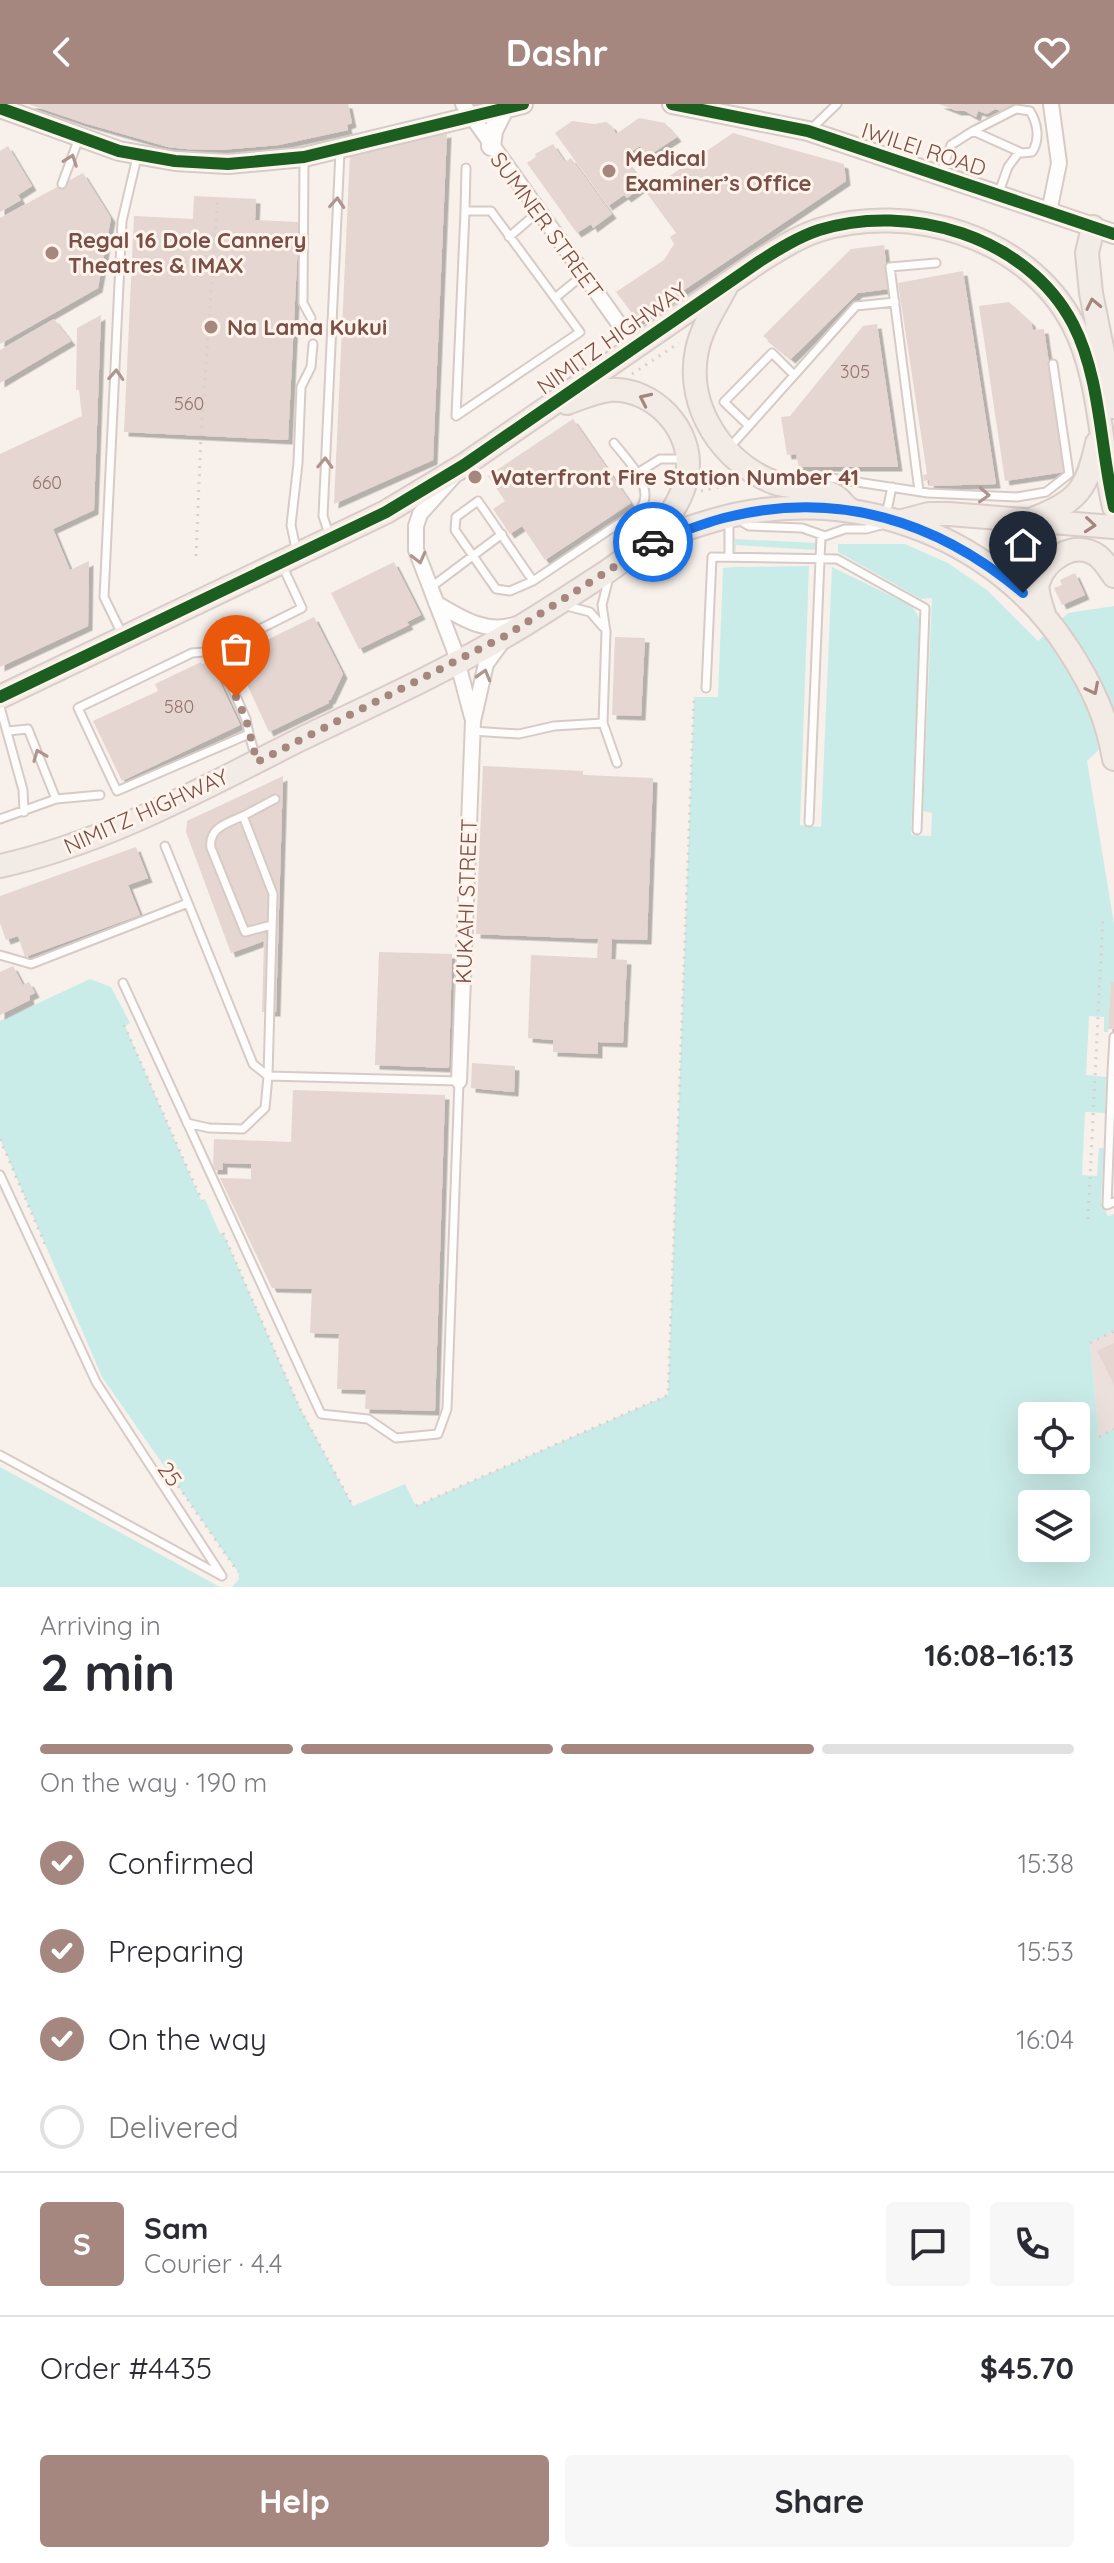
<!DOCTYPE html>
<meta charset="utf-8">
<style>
body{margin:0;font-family:Quicksand,sans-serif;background:#f7f7f7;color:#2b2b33;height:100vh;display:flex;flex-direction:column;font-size:30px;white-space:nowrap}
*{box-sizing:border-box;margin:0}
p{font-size:26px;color:#7c7c81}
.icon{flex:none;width:44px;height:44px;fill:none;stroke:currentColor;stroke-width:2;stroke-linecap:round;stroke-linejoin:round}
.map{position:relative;height:1483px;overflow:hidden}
.sheet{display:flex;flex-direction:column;background:#fff;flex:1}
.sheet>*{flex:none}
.buttons{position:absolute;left:1018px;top:1298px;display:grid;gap:16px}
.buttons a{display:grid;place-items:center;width:72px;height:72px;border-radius:8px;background:#fff;box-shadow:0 8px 32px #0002;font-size:40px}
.pin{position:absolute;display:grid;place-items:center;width:68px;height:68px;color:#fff;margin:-82px -34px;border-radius:50% 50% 50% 0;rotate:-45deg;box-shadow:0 0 8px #0007}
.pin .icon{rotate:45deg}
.courier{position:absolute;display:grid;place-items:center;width:80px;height:80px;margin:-40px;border:6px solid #1a73e8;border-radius:50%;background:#fff;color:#222;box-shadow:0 2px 10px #0007}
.summary em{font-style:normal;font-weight:800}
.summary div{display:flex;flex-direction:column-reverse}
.summary{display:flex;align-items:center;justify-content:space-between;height:136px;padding:0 40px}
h1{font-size:52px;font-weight:800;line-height:60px}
.bar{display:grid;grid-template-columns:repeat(4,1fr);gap:12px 8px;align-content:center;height:96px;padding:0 40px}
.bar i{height:10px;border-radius:6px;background:#e1e1e2}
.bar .active{background:#a58780}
.bar p{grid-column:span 4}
.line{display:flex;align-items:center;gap:20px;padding:0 40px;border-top:2px solid #e1e1e2}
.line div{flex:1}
.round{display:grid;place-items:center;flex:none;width:84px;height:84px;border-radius:8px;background:#f7f7f7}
ol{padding:0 40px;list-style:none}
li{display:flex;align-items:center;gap:24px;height:88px}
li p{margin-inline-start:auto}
li .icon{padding:8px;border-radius:50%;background:#a58780;color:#fff;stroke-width:4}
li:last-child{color:#7c7c81}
li i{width:44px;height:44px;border:4px solid #e1e1e2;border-radius:50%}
.action{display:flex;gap:16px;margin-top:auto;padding:16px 40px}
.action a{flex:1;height:92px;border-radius:8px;background:#a58780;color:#fff;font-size:32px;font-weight:800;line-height:92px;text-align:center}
.action a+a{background:#f7f7f7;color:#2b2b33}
header{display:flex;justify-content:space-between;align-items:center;height:104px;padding:0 40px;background:#a58780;color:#fff;font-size:36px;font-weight:800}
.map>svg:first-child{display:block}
.industrial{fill:#ebe0db}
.water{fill:#caece8;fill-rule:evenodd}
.pier{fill:#f8f0ea}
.building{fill:#e5d6d1;filter:url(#shadow)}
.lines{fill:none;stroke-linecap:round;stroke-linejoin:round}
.service-casing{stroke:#d6cbc6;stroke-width:11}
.minor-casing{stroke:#d6cbc6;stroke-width:18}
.tertiary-casing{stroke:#d6cbc6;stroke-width:22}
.primary-casing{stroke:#daccc8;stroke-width:26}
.path{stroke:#dbcfcc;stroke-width:3;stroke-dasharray:2 6;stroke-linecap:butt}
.service{stroke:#fefdfc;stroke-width:7}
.minor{stroke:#fefdfc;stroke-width:14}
.tertiary{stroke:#fefdfc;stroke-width:18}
.primary{stroke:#f3ebe5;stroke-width:22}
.cycleway-casing{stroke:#fff4ec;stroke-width:17}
.cycleway{stroke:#1b5e20;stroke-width:12}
.oneway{stroke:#ae958f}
.oneway2{stroke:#a4867e}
.done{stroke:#a58780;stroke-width:8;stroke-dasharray:0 14.4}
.route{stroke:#1a73e8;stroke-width:10}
.poi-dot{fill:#a58780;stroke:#fff4ec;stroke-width:3}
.labels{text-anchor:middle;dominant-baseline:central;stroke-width:6;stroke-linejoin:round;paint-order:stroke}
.number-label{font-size:18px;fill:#96736c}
.street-label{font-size:22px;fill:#794f47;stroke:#fff4ec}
.poi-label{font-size:22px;font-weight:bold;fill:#794f47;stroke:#fff4ec;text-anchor:start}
</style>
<header><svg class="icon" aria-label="back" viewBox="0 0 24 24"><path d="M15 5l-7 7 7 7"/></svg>Dashr<svg class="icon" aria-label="heart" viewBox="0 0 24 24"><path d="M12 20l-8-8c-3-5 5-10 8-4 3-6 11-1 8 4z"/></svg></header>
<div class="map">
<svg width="1114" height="1483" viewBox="0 0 1114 1483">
<defs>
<filter id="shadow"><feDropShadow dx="4.5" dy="4.5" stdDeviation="0" flood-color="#0004"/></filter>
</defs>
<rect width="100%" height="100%" fill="#f8f0ea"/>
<path class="industrial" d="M1114,1227V1325L1099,1333L1090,1239Z"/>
<path class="water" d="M735,435L838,440H905L948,459L987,486L1038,537L1068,509L1114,502V631L1087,657L1114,820V878L1111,879L1108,928H1104V913L1089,912L1086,971L1106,973L1105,1009L1085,1008L1082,1071L1097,1072L1099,1044H1104L1101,1098L1108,1112L1114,1110V1227L1090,1239L1099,1332L1114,1325V1483H232L239,1475L238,1468L102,1273L0,1035V917L90,875L111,883L130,919L125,922L201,1096L205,1095L220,1130L223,1129L300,1304L353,1402L405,1380L416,1402L668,1291L694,593H718L723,464L735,463ZM1032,1312H1076V1356H1032ZM1032,1400H1076V1444H1032Z
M0,1363L220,1483H0Z"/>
<path class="pier" d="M817,439L838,440V448L921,495L932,494L923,707L932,709L931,732L911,731L920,515L912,502L832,463L821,723L800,721L809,462L735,463L736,441L816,446Z"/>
<path class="building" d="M28,0H348L352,19L347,21L348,26L279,41L220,46L185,45L168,43L84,19Z
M939,0H1015L1010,4L1001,7L995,5L987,10L978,7L976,13L965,7H957Z
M639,14L665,19L677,33L648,52L640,42L623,53L645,81L627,94L624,91L608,102L555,29L572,17L594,20L606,18L612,22L616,30Z
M447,29L433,356L334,400L350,50Z
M733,29L844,60L846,77L638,217L616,188L664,156L674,140L670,133L676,129L646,88Z
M553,40L565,58L571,54L612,110L593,124L591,120L577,129L527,59L536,53L535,50Z
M8,42L32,82L18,91L21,96L0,108V47Z
M83,69L111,114L98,184L0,240V114Z
M194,92L256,95L255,116L299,118L288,336L124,328L134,112L193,115Z
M884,141L889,185L858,189L791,255L763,232L851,145Z
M963,167L996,380L930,382L929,376L924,377L923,371L927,370L898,179Z
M1009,198L1031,218L1033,226L1044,225L1065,368L1005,377L979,202Z
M101,211L94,406L53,425L70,466L89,457L88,522L0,563V350L82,312L79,286H76L77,224Z
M54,215L71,237L0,279V246Z
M877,220L898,363H799L796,350L787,351L781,313L790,312L863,222Z
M573,315L631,399L545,456L522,422L510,430L493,405L505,397L488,372Z
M394,458L421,511L407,518L409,521L359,545L331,489Z
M1075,469L1085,491L1062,501L1054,484L1062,481L1060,476Z
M314,513L343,570L331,595L328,597L329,599L269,628L234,552Z
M615,533L645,534L641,612L612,611Z
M210,557L240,621L122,677L93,617L158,587L155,580L201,558L202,560Z
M483,662L583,667V671L653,674L647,836L612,835L611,855L627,856L623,939L598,938V950L553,948V936L528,934L531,851L597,854L598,835L476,830Z
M283,672L276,908H262L264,837L231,849L186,728L187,717Z
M136,743L148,774L128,781L140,811L25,853L18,832L6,836L0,819V792Z
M379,848L452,850L449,964L375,961Z
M13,862L23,881L29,878L35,889L29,892L30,896L0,911V868Z
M1111,878H1114V925H1108Z
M472,959L515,962L514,988L471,984Z
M293,986L445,991L435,1307L365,1305L366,1286L337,1285L339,1230L310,1229L312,1185L272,1184L220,1074L251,1075V1060L223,1059V1066H213L214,1035L291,1038Z
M1114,1239V1281L1097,1247Z"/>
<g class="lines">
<defs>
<path id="service" d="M1016,5L1030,7C1038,20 1040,36 1032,48L1022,49L973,27Z
M810,26L837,0
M304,54L303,199L311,214
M940,71L951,41L973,27
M62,80L79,34
M999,88L1008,63L1019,48
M465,107H491L580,228L456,312Z
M465,107L466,64
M509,133L538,108
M555,194L583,171
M748,321L724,298L772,249L794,271
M730,343L856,202L895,198
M636,370L660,355H685
M808,379L818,372L928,389L1017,393L1046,388L1069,370L1053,260
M919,387L890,163L936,159
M886,411L892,383
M739,416L749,422L802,424L825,432L845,425H866L881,421
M329,430L323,412L340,48
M296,445L291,421L298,359L301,283L311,263L313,240
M729,452V418
M609,473L602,501L606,528L603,619L617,659
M533,477L478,397L456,413L455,426L496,485L510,487L533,477L639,406C658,385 627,356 614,339
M430,484L502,430
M563,501L590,508L603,523
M122,530L104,493L122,117L137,53
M216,547L246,615L249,630L117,687L78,604L192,549Z
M216,547L302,504L282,461
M706,584L712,453L837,455L925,504L917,726
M0,603L23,686L24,708
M8,627L28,625L56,695
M472,627L519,630L554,622L603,619
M249,630L256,655
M243,712L275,695
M0,715L56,695L100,691
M809,718L821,432
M0,851L31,860L188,799
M123,879L321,1310L368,1315L396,1334L438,1330L447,1305L459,977L268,972L253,960L165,742
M1114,966L1112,968L1107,1101L1114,1098
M1112,968L1114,933
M187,1019L209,1024L243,1025L265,1004L268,972L273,790L243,712C227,719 208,724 211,744L245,828L272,821
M0,1071L96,1278L222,1472
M0,1351L220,1471"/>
<path id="minor" d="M463,0L634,241
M1049,108L1059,59L1051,0
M453,373L420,410L416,422V446L454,545L472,613
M436,499C461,514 487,531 517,520
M459,977L473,617L486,560L502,538"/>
<path id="tertiary" d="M672,0L808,27L1114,130
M0,4L119,47L175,57L228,60L304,53L523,0
M491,42L493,27L504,5"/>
<path id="primary" d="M1093,123L1087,149L1091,189L1114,303
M728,179C717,201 702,222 697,246C685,303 723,359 775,379C792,385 822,383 835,392C840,395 844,401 848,404
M567,299C580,294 594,288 609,286C653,283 695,326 687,371C682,399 664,419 646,440
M1035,414C1079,397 1087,384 1097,339
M902,417L929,410H949L1114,423
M1044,510C1041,500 1036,489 1038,479C1045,455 1075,435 1098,452C1104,457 1109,465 1114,472
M0,593L386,408L464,361L760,157C779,145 798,133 819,126C909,98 1027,132 1073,220C1101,274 1100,344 1114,403
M0,762C105,739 204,684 299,636C369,602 440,570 507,531C541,511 574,489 608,467C620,459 632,448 646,441C665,431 688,424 708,418C843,376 993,427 1069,546C1092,582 1107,613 1114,655"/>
</defs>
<use href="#service" class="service-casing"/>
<use href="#minor" class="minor-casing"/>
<use href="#tertiary" class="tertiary-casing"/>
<use href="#primary" class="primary-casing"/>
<path class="path" d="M632,270L679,239
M701,387L737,379
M196,452L201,331L218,93
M124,921L202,1097
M0,1035L47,1145
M1088,1115L1103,812
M223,1129L300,1305L353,1402
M1090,1239L1114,1227
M1099,1333L1114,1325
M169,1369L238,1468
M416,1402L668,1291L694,593"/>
<use href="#service" class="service"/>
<use href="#minor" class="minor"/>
<use href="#tertiary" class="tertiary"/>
<use href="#primary" class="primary"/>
<defs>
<path id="cycleway" d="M672,0L808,27L1114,130
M0,4L119,47L175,57L228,60L304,53L523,0
M0,593L386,408L464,361L760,157C779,145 798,133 819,126C909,98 1027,132 1073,220C1101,274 1100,344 1114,403"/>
</defs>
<use href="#cycleway" class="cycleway-casing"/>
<use href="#cycleway" class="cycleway"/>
</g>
<defs><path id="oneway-chevron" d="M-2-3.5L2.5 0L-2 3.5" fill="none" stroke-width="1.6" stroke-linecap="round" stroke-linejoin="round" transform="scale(2)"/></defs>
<g class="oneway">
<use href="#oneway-chevron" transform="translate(71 56) rotate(-70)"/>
<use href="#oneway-chevron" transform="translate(337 99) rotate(-86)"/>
<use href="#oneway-chevron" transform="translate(116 271) rotate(-87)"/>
<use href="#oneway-chevron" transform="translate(325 359) rotate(-88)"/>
<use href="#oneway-chevron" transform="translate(984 391) rotate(3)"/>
<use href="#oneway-chevron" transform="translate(419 454) rotate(76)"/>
<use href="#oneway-chevron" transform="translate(484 571) rotate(-74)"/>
<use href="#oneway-chevron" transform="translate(39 651) rotate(-112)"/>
</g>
<g class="oneway2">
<use href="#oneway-chevron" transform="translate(1093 200) rotate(-102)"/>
<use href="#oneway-chevron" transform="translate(645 295) rotate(-155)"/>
<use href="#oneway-chevron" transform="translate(1090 421) rotate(5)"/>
<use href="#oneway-chevron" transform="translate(1093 585) rotate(63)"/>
</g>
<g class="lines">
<path class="done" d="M236,593L246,615L257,658L507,531L653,438"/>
<path class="route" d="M653,438C678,430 702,419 728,413C838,386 938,417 1023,489"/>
</g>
<g class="poi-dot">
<circle cx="609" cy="67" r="8"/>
<circle cx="52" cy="149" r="8"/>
<circle cx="211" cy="223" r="8"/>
<circle cx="475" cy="373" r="8"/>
</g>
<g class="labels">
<g class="number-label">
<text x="855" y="267">305</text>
<text x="189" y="299">560</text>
<text x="47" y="378">660</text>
<text x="179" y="602">580</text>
</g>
<g class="street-label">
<text transform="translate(924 45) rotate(18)">IWILEI ROAD</text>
<text transform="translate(547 121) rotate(54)">SUMNER STREET</text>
<text transform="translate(612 234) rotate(-35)">NIMITZ HIGHWAY</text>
<text transform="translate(146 707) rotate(-24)">NIMITZ HIGHWAY</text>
<text transform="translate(466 797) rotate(-88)">KUKAHI STREET</text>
<text transform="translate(170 1370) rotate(55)">25</text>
</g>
<g class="poi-label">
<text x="625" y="54">Medical<tspan x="625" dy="25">Examiner’s Office</tspan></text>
<text x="68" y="136">Regal 16 Dole Cannery<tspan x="68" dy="25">Theatres &amp; IMAX</tspan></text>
<text x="227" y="223">Na Lama Kukui</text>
<text x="491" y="373">Waterfront Fire Station Number 41</text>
</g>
</g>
</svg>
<div class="buttons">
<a><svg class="icon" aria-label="locate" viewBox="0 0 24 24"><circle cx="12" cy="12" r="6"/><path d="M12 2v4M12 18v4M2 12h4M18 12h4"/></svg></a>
<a><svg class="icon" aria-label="layers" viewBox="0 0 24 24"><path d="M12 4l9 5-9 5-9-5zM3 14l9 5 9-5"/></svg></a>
</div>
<div class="pin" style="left:236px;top:593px;background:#ea580c"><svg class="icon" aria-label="bag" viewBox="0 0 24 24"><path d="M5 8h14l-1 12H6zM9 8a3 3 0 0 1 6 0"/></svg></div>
<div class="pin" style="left:1023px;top:489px;background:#1f2937"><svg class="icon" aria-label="home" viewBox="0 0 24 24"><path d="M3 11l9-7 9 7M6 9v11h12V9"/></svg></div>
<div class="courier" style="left:653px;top:438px"><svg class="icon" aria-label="car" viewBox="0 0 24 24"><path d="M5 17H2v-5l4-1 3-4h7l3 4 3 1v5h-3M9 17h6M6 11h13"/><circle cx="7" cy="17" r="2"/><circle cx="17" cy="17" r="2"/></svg></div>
</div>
<section class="sheet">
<div class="summary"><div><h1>2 min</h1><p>Arriving in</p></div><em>16:08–16:13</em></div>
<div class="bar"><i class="active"></i><i class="active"></i><i class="active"></i><i></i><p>On the way · 190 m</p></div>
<ol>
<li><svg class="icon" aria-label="check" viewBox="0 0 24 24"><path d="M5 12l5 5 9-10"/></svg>Confirmed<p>15:38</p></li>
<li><svg class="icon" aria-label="check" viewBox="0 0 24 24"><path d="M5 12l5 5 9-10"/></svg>Preparing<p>15:53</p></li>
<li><svg class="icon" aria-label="check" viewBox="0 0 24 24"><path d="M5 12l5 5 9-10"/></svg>On the way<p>16:04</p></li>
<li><i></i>Delivered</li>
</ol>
<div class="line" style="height:144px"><b class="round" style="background:#a58780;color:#fff">S</b><div><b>Sam</b><p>Courier · 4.4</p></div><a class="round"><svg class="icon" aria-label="chat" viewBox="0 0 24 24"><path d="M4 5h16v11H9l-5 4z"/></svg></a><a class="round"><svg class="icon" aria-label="phone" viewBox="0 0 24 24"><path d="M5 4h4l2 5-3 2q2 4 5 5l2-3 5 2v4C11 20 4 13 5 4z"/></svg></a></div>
<div class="line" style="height:104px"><div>Order #4435</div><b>$45.70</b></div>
<div class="action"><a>Help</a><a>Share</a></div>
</section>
